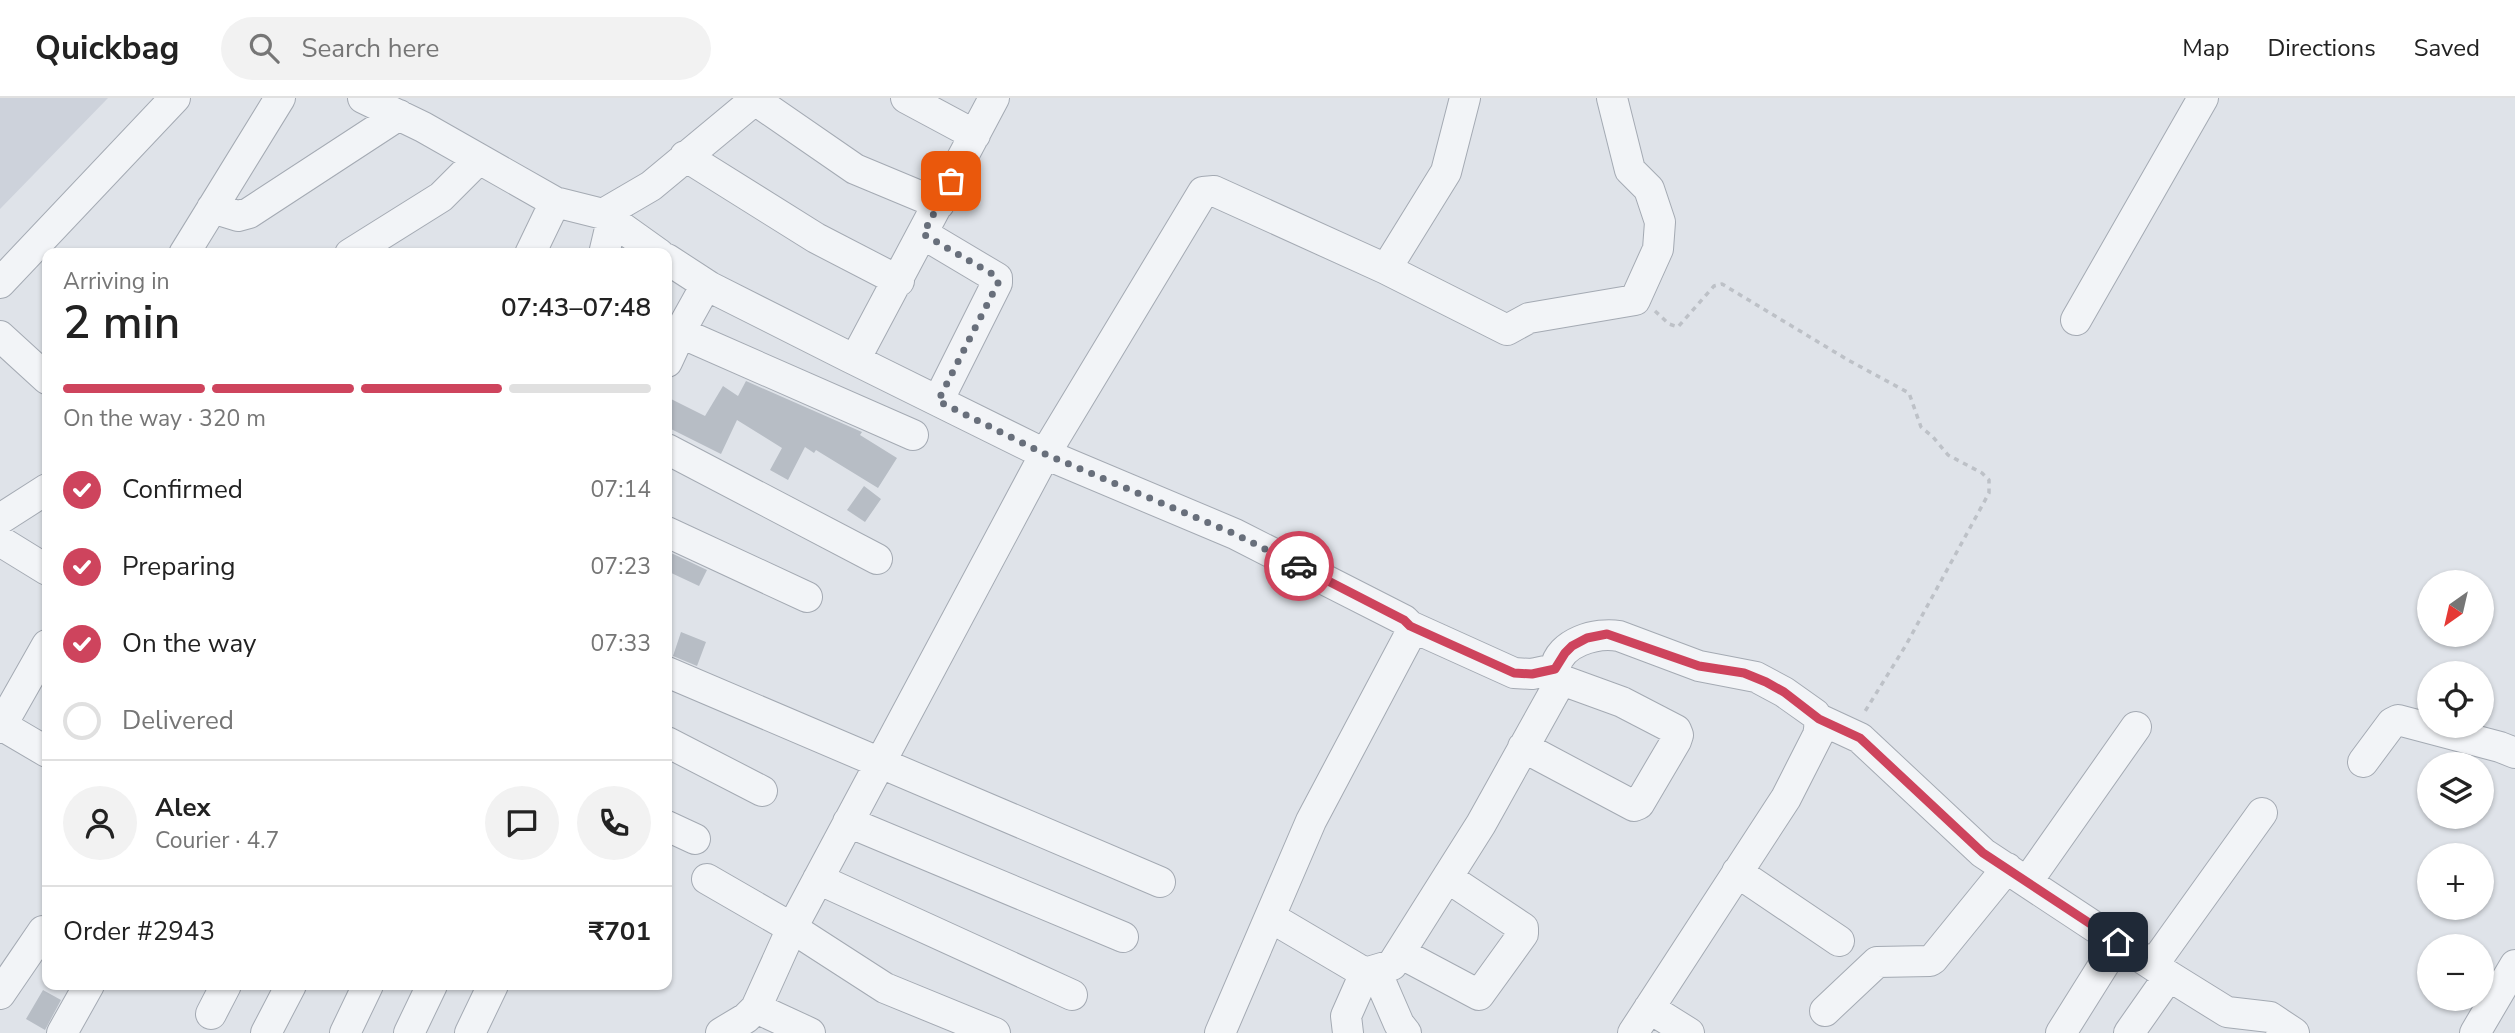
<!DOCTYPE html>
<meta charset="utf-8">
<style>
body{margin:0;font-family:"Nunito Sans",sans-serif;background:#f2f2f2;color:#222;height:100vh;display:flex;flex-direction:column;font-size:26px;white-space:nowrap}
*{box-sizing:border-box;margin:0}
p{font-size:23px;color:#767676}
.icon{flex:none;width:38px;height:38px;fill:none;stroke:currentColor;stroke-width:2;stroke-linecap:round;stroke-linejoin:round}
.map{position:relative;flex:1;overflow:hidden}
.sheet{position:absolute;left:42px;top:150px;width:630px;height:742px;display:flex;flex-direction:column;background:#fff;border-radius:14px;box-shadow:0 2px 5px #0004}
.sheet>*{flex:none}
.needle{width:46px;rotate:214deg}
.fabs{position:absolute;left:2417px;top:472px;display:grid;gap:14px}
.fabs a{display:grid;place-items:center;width:77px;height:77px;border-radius:50%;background:#fff;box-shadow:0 2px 5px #0004;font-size:35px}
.pin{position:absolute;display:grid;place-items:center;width:60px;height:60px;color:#fff;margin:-30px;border-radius:14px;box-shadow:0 4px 10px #0006}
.courier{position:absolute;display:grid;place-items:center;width:70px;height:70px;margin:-35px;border:5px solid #ce445d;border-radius:50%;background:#fff;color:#222;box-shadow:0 2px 9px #0007}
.overview em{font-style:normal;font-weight:600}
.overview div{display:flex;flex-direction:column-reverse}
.overview{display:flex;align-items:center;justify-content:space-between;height:119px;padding:0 21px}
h1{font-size:46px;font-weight:600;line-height:52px}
.bar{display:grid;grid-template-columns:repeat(4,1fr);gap:10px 7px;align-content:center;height:84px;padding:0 21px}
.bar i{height:9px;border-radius:5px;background:#e0e0e0}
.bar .on{background:#ce445d}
.bar p{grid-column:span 4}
.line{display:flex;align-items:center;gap:18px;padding:0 21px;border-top:2px solid #e0e0e0}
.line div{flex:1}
.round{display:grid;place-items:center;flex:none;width:74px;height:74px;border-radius:37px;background:#f2f2f2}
ol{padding:0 21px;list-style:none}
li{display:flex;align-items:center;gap:21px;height:77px}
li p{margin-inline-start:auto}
li .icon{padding:7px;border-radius:50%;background:#ce445d;color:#fff;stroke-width:4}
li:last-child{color:#767676}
li i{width:38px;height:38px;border:4px solid #e0e0e0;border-radius:50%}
header{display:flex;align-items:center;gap:42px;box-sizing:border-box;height:98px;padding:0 35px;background:#fff;border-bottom:2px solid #e0e0e0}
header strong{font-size:33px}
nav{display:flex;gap:38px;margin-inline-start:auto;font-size:24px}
.search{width:490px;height:63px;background:#f2f2f2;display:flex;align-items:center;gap:18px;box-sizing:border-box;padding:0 24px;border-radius:38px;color:#767676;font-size:26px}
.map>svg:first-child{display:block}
.built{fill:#cdd2db}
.building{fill:#b7bdc5}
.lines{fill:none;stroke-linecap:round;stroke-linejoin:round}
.minor-casing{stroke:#a4aab3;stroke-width:32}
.path{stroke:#bdc1c7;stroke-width:3.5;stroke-dasharray:5 5;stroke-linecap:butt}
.minor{stroke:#f2f4f7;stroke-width:30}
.done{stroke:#686f7b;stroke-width:7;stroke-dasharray:0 12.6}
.route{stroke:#ce445d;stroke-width:9}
</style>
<header>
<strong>Quickbag</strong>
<div class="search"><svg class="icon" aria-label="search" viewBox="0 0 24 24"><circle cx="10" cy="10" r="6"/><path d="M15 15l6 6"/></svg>Search here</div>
<nav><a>Map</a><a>Directions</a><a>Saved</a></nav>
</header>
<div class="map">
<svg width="2515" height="935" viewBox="0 0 2515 935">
<rect width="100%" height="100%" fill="#dfe3e9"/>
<path class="built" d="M0,0H108L0,111Z"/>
<path class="building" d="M746,283L862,334L860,337L897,360L878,390L816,352L814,355L805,349L788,382L770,372L782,350L737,322L721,356L667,329V299L705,318L723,288L738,298Z
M864,388L881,401L865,424L847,412Z
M667,453L707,472L699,488L667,473Z
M681,534L706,544L697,568L673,558Z
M43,892L61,902L45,932L26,921Z"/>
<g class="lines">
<defs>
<path id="minor" d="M363,0L423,29L555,104L603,116L651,88L757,0
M906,0L975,37
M755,2L855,71L939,106
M685,58L816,140L899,183
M212,110L238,118L249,115L399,17
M603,116L659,156
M923,136L997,180V185L938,303
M184,156L280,0
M350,156L441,99L479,61
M530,156L555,104
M604,156L612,122
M667,161L710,189L851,260L858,256L994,0
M1386,171L1507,232L1529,220L1635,202L1658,151L1660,124L1649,91L1630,72L1612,0
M0,185L175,0
M2076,222L2203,0
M681,235L913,337
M0,238L47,281
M851,260L1045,356L1235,436L1404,522L1410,528L1409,538L1311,723L1220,935
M667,264L686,223L706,187
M667,351L877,461
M0,421L47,391
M667,434L807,499
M0,443L47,472
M1410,528L1514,575L1532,576L1555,571
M667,574L1160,784
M1819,621L1860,640L1983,755L2169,878L2227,914L2270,919L2294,935
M1,627L47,654
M0,630L47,547
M667,644L762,693
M1523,649L1634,708L1639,706L1676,643L1678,637L1676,632L1622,604L1556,580
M2363,664L2392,625L2398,622L2500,649L2515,655
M848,724L1123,839
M667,728L695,741
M1737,774L1839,843
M707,781L792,830L885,890L995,935
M818,781L1072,897
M2027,784L2136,629
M1270,819L1365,875L1346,918L1348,935
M1400,855L1479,897L1523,836V830L1448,780
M2153,867L2262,715
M1376,873L1399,926L1406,935
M1365,875L1392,867L1481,726L1555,593C1558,585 1554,579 1555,571C1559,544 1597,534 1619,538L1699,568L1756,579L1784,594L1815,616C1820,623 1820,628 1818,637L1786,700L1633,935
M0,896L43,833
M756,910L810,935
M1649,910L1689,935
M1825,913L1877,864L1930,863L1933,861L2007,770
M211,916L226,887
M62,935L89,887
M266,935L291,887
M345,935L368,887
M409,935L432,887
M470,935L493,887
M721,935L746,920L756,910L792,830L1045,356L1203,94L1214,93L1386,171L1446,74L1465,0
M2061,935L2118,844
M2129,935L2169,878
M2475,935L2515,867"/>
</defs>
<use href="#minor" class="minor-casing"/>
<path class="path" d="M1655,213L1669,226L1678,229L1714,188L1722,186L1848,262L1909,295L1921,329L1933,339L1948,357L1982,375L1989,382V395L1906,547L1864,615"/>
<use href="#minor" class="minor"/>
</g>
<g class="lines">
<path class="done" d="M951,83L923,136L994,177L997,180L998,185L938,303L1045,356L1235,436L1299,468"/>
<path class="route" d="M1299,468L1404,522L1410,528L1514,575L1532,576L1555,571L1565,555L1572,548L1587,540L1607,536L1699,568L1744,575L1766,584L1784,594L1819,621L1860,640L1983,755L2118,844"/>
</g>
</svg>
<div class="fabs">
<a><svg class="needle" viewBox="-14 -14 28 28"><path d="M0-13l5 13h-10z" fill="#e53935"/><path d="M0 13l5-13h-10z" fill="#767676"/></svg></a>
<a><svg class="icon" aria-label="locate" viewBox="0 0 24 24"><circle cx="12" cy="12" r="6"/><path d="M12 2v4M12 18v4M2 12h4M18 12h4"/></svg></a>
<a><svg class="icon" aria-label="layers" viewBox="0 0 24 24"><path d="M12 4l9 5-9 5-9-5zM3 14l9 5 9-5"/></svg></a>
<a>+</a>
<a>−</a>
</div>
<div class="pin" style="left:951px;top:83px;background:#ea580c"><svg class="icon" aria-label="bag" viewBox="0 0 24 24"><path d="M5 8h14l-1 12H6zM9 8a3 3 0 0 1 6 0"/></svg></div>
<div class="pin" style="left:2118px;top:844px;background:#1f2937"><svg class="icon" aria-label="home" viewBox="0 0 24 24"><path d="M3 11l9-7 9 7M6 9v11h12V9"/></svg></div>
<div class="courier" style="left:1299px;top:468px"><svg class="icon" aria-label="car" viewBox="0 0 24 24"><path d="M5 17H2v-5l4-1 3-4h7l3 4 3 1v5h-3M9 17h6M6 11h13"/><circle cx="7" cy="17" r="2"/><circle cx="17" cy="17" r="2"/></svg></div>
<section class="sheet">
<div class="overview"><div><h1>2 min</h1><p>Arriving in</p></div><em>07:43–07:48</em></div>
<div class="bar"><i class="on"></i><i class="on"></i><i class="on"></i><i></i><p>On the way · 320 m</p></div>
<ol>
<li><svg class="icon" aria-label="check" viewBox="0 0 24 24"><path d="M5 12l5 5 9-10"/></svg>Confirmed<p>07:14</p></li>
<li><svg class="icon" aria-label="check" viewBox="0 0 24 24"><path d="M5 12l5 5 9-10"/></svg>Preparing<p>07:23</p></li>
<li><svg class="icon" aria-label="check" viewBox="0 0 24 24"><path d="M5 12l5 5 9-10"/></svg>On the way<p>07:33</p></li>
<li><i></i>Delivered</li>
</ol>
<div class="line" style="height:126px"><a class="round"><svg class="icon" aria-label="person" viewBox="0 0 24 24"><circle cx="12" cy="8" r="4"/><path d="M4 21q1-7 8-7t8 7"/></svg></a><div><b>Alex</b><p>Courier · 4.7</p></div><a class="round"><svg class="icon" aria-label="chat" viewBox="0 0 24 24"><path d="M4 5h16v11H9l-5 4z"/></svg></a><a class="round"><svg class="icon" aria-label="phone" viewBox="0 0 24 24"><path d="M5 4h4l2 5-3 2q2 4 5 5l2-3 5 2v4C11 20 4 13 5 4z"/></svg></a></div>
<div class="line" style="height:91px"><div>Order #2943</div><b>₹701</b></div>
</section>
</div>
